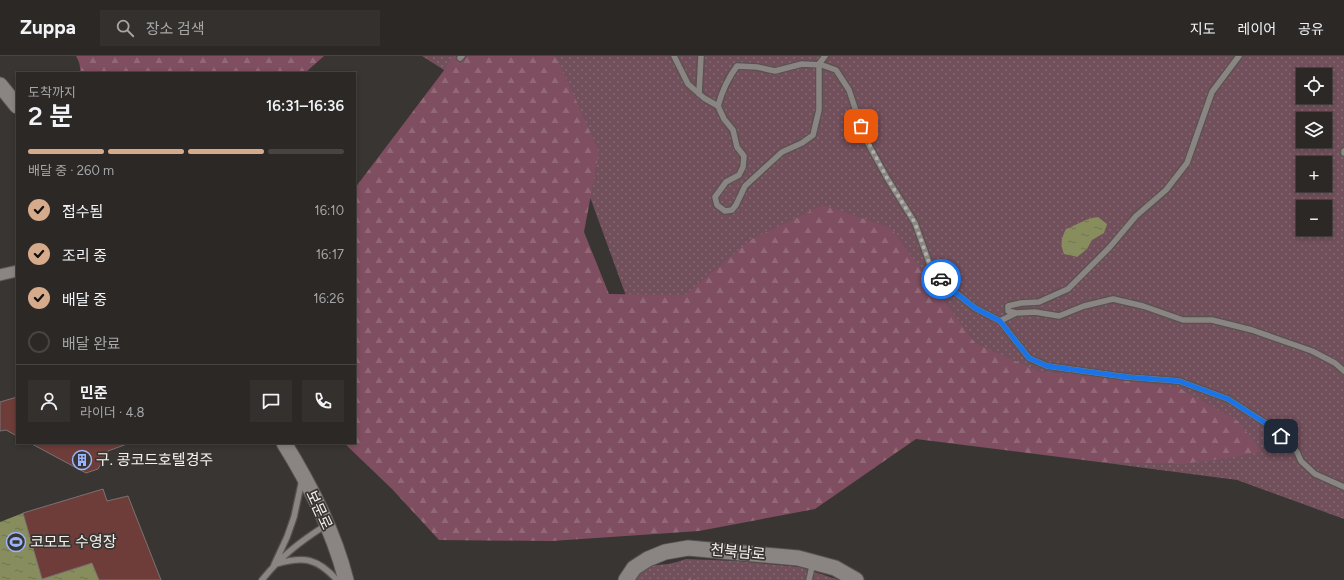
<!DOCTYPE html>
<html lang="ko">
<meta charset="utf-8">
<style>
body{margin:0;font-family:Figtree,"Noto Sans KR",sans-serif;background:#33302e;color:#f1f3f6;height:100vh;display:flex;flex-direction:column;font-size:15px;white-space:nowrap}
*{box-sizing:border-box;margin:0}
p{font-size:13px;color:#a6a6a7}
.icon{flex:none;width:22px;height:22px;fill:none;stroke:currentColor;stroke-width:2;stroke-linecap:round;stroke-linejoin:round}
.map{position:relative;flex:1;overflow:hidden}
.panel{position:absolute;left:16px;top:16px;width:340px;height:372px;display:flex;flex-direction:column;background:#2b2826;border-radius:0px;box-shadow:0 2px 6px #0003,0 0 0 1px #474443}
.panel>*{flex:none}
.controls{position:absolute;left:1296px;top:12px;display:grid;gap:8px}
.controls a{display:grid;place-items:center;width:36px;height:36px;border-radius:0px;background:#2b2826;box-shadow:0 2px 6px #0003,0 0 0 1px #474443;font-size:20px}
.pin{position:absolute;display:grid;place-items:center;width:34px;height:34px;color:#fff;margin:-17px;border-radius:8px;box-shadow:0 2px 6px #0006}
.courier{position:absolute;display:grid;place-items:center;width:40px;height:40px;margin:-20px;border:3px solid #1a73e8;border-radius:50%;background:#fff;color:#222;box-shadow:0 1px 5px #0007}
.headline em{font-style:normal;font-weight:600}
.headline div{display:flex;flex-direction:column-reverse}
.headline{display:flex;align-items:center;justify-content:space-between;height:68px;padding:0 12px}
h1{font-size:26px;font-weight:600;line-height:30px}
.bar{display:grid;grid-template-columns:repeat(4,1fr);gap:6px 4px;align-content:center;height:48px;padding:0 12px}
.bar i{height:5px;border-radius:3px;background:#474443}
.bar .current{background:#d6ab8b}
.bar p{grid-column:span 4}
.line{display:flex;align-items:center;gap:10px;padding:0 12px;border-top:1px solid #474443}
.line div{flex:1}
.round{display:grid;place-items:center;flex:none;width:42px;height:42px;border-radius:0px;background:#33302e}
ol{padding:0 12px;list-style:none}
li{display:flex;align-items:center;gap:12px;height:44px}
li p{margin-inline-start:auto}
li .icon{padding:4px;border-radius:50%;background:#d6ab8b;color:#111;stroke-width:4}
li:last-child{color:#a6a6a7}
li i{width:22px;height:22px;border:2px solid #474443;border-radius:50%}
header{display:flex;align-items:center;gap:24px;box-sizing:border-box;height:56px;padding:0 20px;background:#2b2826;border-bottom:1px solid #474443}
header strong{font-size:19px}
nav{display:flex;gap:22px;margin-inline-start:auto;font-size:14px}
.search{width:280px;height:36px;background:#33302e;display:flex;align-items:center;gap:10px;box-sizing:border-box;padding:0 14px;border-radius:0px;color:#a6a6a7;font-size:15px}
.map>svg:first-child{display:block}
.grass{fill:url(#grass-dots);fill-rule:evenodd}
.forest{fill:url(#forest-firs)}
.water{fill:url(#water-ripples)}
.building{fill:#6e3d39;stroke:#797373}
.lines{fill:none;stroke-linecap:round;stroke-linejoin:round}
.lane-casing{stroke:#575351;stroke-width:8}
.street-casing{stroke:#575351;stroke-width:13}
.secondary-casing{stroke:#575351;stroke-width:17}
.path{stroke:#797573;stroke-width:2;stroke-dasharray:3 3;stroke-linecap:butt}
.lane{stroke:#8a8582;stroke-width:5.5}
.street{stroke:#8a8582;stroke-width:11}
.secondary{stroke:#8a8582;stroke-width:15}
.done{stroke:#b3afad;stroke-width:4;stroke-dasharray:0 7.2}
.route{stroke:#1a73e8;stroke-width:5}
.labels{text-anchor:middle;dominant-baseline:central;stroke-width:3.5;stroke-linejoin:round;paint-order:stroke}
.poi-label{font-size:15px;fill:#f4f1ef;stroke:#393532;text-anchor:start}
.street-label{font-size:15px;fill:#f4f1ef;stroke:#393532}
</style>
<header>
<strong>Zuppa</strong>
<div class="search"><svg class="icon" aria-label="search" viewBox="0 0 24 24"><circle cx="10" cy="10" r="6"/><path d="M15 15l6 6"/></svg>장소 검색</div>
<nav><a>지도</a><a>레이어</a><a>공유</a></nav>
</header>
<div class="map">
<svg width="1344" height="524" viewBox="0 0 1344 524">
<defs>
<pattern id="grass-dots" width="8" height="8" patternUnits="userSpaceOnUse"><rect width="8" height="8" fill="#714f5b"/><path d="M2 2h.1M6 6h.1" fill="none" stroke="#866973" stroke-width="1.8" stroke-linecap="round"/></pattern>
<pattern id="forest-firs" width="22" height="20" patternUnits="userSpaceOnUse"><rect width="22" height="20" fill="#7f4e60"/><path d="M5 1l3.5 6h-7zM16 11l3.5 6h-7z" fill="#926877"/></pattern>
<pattern id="water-ripples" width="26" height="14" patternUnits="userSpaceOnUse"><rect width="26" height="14" fill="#878d5c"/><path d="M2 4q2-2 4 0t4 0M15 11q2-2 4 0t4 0" fill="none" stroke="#717555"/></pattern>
</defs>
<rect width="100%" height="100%" fill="#393532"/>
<path class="grass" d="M422,0H1344V463L1237,424L1099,406L957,346L653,314L574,97ZM1303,19H1325V41H1303ZM1303,63H1325V85H1303ZM1303,107H1325V129H1303ZM1303,151H1325V173H1303Z
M686,503L737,505L800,511L839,524H636C645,508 651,510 668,508C674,507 680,505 686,503Z"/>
<path class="forest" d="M76,0H324L305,17H81L79,6Z
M453,0H555L564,17L599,96L584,176L609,238L685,239L752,183L823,149L891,172L975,287L1040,316L1094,320L1179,332L1238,365L1262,396L1229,402L1182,408L1099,406L916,383L815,453L699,475L552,485L439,484L392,433L344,387H355V132L445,13Z"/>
<path class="water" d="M1098,161L1107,168L1104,177L1092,184L1087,193L1077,201L1064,198C1060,188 1061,183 1066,173C1077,169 1086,162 1098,161Z
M23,457L42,523L92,507L99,524H0V466Z"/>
<path class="building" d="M17,341V380L6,374L0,375V346Z
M30,387H127V388L108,395L98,413L86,417Z
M103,433L107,445L128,440L161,524H99L92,507L42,523L23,457Z"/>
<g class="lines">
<defs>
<path id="lane" d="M674,0L688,28L704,42L718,50C722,35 728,22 737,10L757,11L775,15L802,8L822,9L836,14L849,34L865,82L887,122L915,167L931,212L947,230L975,252L1000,265
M460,2L462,0
M699,38L701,0
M718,50L724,63L733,74L737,91L744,100L743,111L739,119L726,126L715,141L717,149L725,155L732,154L736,149L745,130L782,96L802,87L813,79L819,54V8L825,0
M1344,95V97
M1016,257L1008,255V250L1021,247L1039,246L1068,233L1109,192L1136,160L1166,134L1187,107L1212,36L1239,0
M1344,315L1335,307L1312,295L1252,274L1212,264H1183L1143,250L1113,243L1084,250L1059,260L1035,256L1016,257L1000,265L1029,302L1047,310L1127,321L1179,325L1228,343L1273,372L1297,396L1301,405L1315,418L1344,431
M276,508C304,500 317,502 337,524
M274,509L287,481L294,461L302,424
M262,524C281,500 301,485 326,469
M809,524L813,506"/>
<path id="street" d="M0,219L17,215"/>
<path id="secondary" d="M0,29L17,50
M284,387C310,429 334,476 346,524
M626,524L634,512L648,503L665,496L688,492L798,502L835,512L856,524"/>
</defs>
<use href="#lane" class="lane-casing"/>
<use href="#street" class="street-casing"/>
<use href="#secondary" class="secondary-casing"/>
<path class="path" d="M688,524H695"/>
<use href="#lane" class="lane"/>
<use href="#street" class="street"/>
<use href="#secondary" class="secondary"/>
</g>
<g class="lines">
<path class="done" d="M861,70L866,82L887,122L915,167L931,212L941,223"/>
<path class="route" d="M941,223L947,230L975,252L1000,265L1029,302L1047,310L1127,321L1179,325L1228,343L1273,372L1281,380"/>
</g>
<defs>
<symbol id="building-ring" viewBox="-11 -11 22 22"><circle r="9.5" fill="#393532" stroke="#9bb5fd" stroke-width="1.5"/><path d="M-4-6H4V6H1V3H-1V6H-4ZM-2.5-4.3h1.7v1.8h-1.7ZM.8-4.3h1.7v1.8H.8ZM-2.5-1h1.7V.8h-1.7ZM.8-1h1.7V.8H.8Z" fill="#9bb5fd"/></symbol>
<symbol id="stadium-ring" viewBox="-11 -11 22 22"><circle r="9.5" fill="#393532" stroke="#9bb5fd" stroke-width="1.5"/><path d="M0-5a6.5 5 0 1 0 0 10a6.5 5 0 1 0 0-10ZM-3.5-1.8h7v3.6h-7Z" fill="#9bb5fd"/></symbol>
</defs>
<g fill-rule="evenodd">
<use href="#building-ring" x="71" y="393" width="22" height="22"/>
<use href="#stadium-ring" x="5" y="475" width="22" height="22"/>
</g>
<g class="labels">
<g class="poi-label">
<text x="96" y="404">구. 콩코드호텔경주</text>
<text x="30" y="486">코모도 수영장</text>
</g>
<g class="street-label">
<text transform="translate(319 454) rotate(65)">보문로</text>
<text transform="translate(738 496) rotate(5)">천북남로</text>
</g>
</g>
</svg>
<div class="controls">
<a><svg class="icon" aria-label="locate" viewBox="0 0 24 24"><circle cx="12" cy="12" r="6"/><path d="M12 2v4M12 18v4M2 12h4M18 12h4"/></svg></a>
<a><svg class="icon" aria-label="layers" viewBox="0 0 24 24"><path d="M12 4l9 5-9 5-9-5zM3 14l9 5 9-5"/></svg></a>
<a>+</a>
<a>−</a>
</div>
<div class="pin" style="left:861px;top:70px;background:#ea580c"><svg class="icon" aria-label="bag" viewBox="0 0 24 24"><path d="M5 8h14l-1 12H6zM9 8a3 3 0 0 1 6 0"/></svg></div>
<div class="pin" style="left:1281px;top:380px;background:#1f2937"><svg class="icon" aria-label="home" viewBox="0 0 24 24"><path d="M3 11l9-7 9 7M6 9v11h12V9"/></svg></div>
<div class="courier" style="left:941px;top:223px"><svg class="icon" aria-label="car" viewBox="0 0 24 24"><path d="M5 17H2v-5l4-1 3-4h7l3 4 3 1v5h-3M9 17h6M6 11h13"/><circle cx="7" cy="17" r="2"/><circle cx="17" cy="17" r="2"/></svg></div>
<section class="panel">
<div class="headline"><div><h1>2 분</h1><p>도착까지</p></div><em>16:31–16:36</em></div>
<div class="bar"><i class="current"></i><i class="current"></i><i class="current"></i><i></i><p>배달 중 · 260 m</p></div>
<ol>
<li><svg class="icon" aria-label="check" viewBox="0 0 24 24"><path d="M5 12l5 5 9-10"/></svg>접수됨<p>16:10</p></li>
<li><svg class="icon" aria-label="check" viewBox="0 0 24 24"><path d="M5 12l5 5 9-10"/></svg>조리 중<p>16:17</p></li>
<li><svg class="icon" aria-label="check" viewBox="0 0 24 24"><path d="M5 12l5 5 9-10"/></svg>배달 중<p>16:26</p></li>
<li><i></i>배달 완료</li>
</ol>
<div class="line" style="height:72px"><a class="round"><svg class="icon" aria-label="person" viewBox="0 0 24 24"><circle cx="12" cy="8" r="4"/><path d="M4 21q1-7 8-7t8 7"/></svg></a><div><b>민준</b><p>라이더 · 4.8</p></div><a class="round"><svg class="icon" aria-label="chat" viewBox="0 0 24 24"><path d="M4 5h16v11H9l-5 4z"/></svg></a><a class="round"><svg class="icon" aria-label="phone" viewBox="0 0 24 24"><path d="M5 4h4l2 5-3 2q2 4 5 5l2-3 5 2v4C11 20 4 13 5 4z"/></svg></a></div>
</section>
</div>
